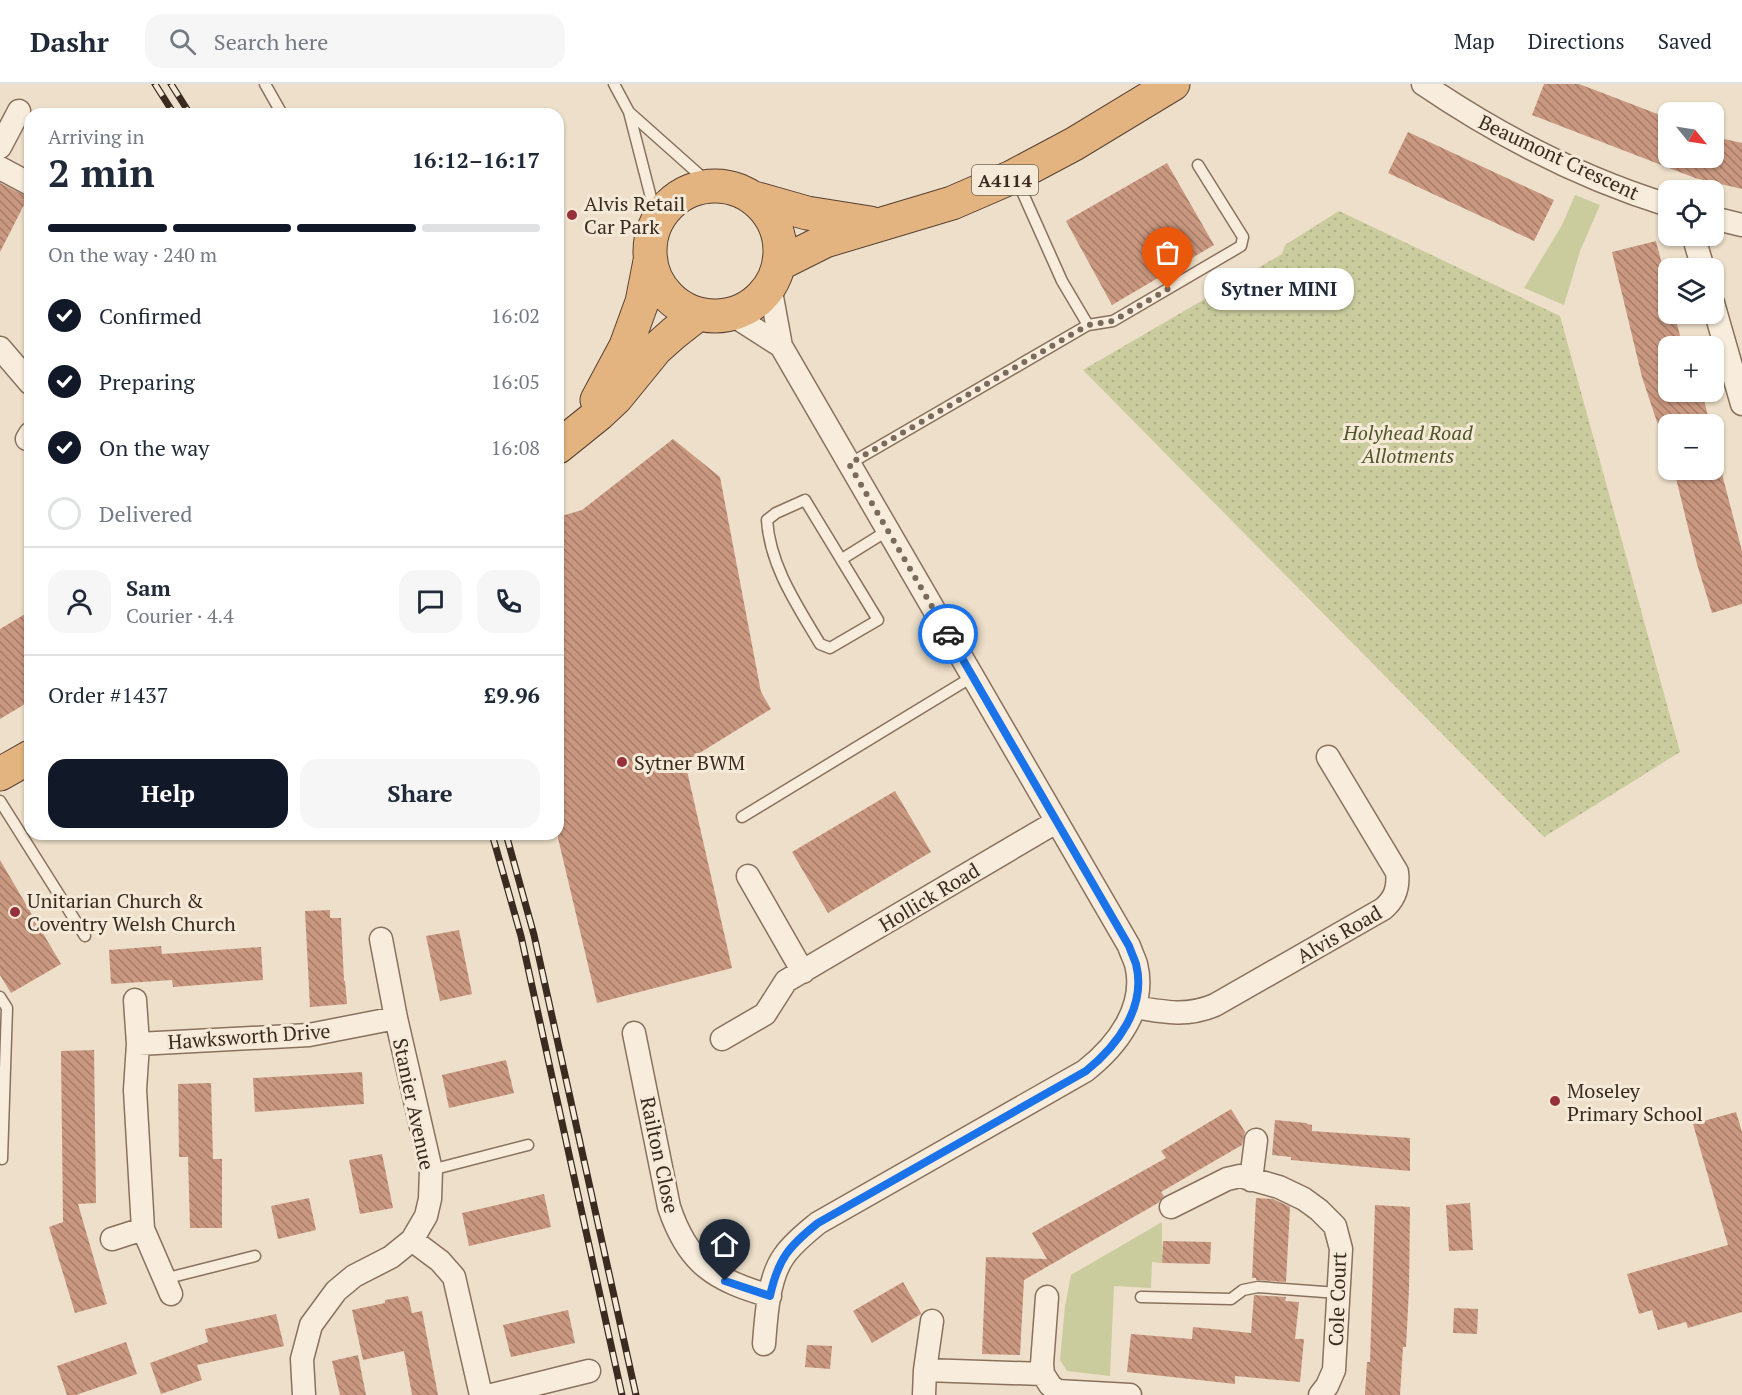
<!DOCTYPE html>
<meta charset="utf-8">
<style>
body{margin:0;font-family:"PT Serif",serif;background:#f6f6f7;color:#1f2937;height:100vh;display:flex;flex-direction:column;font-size:22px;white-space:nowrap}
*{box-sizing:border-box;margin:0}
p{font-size:20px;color:#747a83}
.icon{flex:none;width:33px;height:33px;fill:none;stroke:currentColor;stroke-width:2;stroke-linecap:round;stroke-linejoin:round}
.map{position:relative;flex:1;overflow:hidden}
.details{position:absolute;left:24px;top:24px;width:540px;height:732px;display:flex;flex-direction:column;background:#fff;border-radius:18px;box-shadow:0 2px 4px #0004}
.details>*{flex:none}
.needle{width:39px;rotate:120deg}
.buttons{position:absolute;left:1658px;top:18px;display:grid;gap:12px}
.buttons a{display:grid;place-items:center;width:66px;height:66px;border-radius:12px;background:#fff;box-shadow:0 2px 4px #0004;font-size:30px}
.pin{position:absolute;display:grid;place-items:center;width:51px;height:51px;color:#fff;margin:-62px -26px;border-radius:50% 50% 50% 0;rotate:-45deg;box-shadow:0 0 6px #0007}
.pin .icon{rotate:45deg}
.courier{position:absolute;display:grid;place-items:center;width:60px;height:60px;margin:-30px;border:4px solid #1a73e8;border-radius:50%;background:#fff;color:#222;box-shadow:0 2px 8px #0007}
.bubble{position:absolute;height:42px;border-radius:18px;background:#fff;box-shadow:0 2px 4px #0004;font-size:20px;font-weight:600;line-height:42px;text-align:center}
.summary em{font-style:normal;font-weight:600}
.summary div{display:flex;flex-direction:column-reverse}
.summary{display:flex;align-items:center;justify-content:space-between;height:102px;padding:0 24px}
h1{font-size:39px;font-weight:600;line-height:45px}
.bar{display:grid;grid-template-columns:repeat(4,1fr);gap:9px 6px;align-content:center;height:72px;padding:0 24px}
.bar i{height:8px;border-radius:4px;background:#e0e1e3}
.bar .active{background:#111827}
.bar p{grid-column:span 4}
.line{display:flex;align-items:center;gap:15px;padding:0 24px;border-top:2px solid #e0e1e3}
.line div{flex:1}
.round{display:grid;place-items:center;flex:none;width:63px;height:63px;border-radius:18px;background:#f6f6f7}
ol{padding:0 24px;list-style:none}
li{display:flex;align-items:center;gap:18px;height:66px}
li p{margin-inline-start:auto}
li .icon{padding:6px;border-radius:50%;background:#111827;color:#fff;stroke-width:4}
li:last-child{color:#747a83}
li i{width:33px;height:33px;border:3px solid #e0e1e3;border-radius:50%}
.primary-button{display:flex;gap:12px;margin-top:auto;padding:12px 24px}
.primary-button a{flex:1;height:69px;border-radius:18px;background:#111827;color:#fff;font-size:24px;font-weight:600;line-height:69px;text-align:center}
.primary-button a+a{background:#f6f6f7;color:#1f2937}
header{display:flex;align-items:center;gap:36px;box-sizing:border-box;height:84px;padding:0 30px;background:#fff;border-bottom:2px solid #e0e1e3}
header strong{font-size:28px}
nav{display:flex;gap:33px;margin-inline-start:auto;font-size:21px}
.search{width:420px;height:54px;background:#f6f6f7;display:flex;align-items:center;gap:15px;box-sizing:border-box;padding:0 21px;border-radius:18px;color:#747a83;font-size:22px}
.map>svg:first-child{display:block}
.grass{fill:url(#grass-dots)}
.park{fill:#cacc9d}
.building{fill:url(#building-back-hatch)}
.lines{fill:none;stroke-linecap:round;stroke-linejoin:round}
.service-casing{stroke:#89715e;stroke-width:13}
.minor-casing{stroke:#89715e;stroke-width:25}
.trunk-casing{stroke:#584032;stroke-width:35}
.service{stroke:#f8eddc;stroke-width:10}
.minor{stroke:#f8eddc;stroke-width:22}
.trunk{stroke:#e3b480;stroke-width:33}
.rail-casing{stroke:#3a2b21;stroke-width:7}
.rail{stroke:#f5ead8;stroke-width:4.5;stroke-dasharray:14;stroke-linecap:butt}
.done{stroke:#796a5c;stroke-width:6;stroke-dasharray:0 10.8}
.route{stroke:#1a73e8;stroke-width:8}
.poi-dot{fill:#96303a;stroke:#f5ead8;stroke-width:2}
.labels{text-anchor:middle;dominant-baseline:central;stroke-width:6;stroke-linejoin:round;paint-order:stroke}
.shield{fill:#f5ead8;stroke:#726458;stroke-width:1.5}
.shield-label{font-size:18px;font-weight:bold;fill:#3a2b21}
.street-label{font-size:20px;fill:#3a2b21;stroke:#f5ead8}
.poi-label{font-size:20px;fill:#3a2b21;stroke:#f5ead8;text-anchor:start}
.park-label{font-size:20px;font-style:italic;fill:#4f5628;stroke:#f5ead8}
</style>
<header>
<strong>Dashr</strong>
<div class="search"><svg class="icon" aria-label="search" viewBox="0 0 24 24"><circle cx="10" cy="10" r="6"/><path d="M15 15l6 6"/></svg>Search here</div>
<nav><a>Map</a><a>Directions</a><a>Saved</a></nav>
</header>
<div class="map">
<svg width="1742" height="1311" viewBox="0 0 1742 1311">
<defs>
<pattern id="grass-dots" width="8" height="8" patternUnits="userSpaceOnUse" patternTransform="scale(1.5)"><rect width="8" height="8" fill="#cacc9d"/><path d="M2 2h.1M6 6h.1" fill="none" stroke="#aeaf87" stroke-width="1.8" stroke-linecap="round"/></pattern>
<pattern id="building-back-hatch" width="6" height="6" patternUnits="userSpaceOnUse" patternTransform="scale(1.5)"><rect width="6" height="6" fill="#ca9880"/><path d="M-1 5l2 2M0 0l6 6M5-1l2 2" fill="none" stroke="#a57c68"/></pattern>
</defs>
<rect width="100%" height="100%" fill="#eddfc9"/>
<path class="grass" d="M1339,127L1560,232L1680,668L1544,753L1083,286L1282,170L1285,161Z"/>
<path class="park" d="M1575,111L1600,121L1580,167L1564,221L1524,204L1562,141Z
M1162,1138V1179L1152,1178L1151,1204L1114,1202L1110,1292L1067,1287L1060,1276L1065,1222L1071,1191Z"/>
<path class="building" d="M1544,0H1579L1668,34V74H1716L1720,54L1742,59V105L1695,94L1532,31Z
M1408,48L1554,116L1534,157L1388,89Z
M1167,79L1214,161L1112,221L1066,137Z
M0,99L28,113L0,168Z
M1656,157L1668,204V230H1674L1683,262H1668V308H1702L1710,340H1668V358L1664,359L1642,293L1612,168Z
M673,355L720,393L761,608L771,625L685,678L732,884L597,919L558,754V433L582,426Z
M1674,386H1721L1742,467V520L1712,529L1697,480Z
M30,527V617L0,635V545Z
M895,707L931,768L828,829L792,768Z
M0,776L61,880L11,909L0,891Z
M330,826V834H341L344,897H345L347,920L310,923L305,827Z
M459,846L472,910L440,917L426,852Z
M161,862L162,870L261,863L263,896L173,903L172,896L111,900L109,866Z
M94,966L96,1119L78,1120L107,1220L75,1229L49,1143L63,1138L61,967Z
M506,976L514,1009L449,1024L442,991Z
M362,988L364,1020L255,1028L253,994Z
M211,999L213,1075H222V1144H190L188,1073H179L178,1000Z
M1231,1025L1245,1048L1242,1061L1161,1108L1164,1112L1158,1119L1024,1196L1020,1271L982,1270L986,1173L1047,1175L1032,1149L1166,1074L1161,1067Z
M1736,1028L1742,1048V1228L1688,1244L1686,1238L1658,1246L1652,1226L1639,1230L1627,1190L1728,1161L1693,1040Z
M1275,1036L1307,1039V1040L1312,1041V1047L1410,1054V1087L1291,1076V1073L1272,1071Z
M382,1070L393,1124L360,1130L349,1076Z
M544,1110L551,1143L469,1162L462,1129Z
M309,1114L316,1146L278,1155L271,1122Z
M1256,1114L1273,1115L1290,1123L1286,1198L1256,1196V1194H1252Z
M1470,1119L1473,1166L1449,1167L1446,1121Z
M1375,1121L1410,1123L1409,1205L1406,1263H1403L1400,1311H1365L1367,1278H1370Z
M1163,1157L1211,1158L1210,1180L1162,1179Z
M903,1198L921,1229V1230L872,1259L853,1227Z
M1254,1211L1286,1213L1285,1217L1299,1218L1295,1255H1304L1300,1298L1235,1292V1300L1127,1288L1131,1250L1192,1255L1193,1243L1251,1249Z
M408,1212L412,1229L422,1227L438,1311H412L404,1267L363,1276L352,1226L385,1219V1216Z
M1454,1224L1478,1225L1477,1250L1453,1249Z
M568,1226L575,1259L511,1273L503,1241Z
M276,1230L284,1262L197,1281L202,1296L161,1310L150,1279L208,1258L205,1245Z
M126,1258L137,1290L76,1311H67L57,1282Z
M807,1261L832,1262L830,1285L805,1283Z
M358,1271L366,1311H340L332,1277Z"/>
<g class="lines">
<defs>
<path id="service" d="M265,0L282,30
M614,0L629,28L657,137
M629,28L711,101
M1088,241L1113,237L1241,162L1243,153L1198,81
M849,380L1088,241L1062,197L1016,94
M805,416L878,536L830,564L820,560C797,521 770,482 767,436L776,429Z
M842,475L887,447
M0,717L85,852
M742,733L972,593
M0,913L7,924L2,1075
M431,1086L528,1061
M164,1195L255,1172
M1141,1213L1231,1215L1243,1206L1258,1203L1338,1209"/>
<path id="minor" d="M1423,0C1498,51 1581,94 1668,121
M0,63L19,27
M0,84L30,100
M1713,134L1742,141
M1698,152L1696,161L1703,184
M1713,219L1742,320
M731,230L781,262
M0,264L30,299
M27,355L30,350
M748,792L803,888
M135,916L138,960L135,1006L143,1145L171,1210
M1134,923C1163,928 1187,933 1215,921L1383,825C1395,815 1399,804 1397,788L1328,673
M634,949L669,1123C688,1180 714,1196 770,1212
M722,955L765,930L786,897L1056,738
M138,960L309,951L396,934
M1251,1096L1256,1056
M1171,1123L1227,1095L1240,1092L1279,1103L1304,1115L1319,1126L1335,1142L1341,1165L1334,1286L1327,1302L1320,1311
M112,1155L143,1145
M412,1156L440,1177L454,1193L481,1311
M764,1260C766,1234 768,1194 784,1172C793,1159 806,1149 818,1139L1085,987C1117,962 1147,923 1136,880C1134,874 1131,868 1129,862L781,262L770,202
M925,1286L1043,1290L1050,1301L1057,1307L1130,1311
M1043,1290L1042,1280L1047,1213
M304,1311L302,1275L311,1241L336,1207L354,1192L391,1173L412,1156L426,1132L430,1115L431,1086L396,934L381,855
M492,1311L589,1287
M924,1311L925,1286L932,1237"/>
<path id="trunk" d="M650 167a65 65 0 1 1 130 0a65 65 0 1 1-130 0Z
M754,114L807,129L870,139
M779,180L825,157L952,119L1012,93L1074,60L1173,0
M597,316L626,262L642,218L650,177
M558,363L599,330L616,314L656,265L674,249L697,231
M0,690L30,673"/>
</defs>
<use href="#service" class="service-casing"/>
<use href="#minor" class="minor-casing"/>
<use href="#trunk" class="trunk-casing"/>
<use href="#service" class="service"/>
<use href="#minor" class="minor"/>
<use href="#trunk" class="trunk"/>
<defs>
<path id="rail" d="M155,0L174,30
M171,0L190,30
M492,750L521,852L622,1311
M506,750L534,851L636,1311"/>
</defs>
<use href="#rail" class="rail-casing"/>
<use href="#rail" class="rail"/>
</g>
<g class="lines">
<path class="done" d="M948,550L849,380L1088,241L1113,237L1168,205"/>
<path class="route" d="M725,1197L770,1212C778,1175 789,1162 818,1139L1086,987C1117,962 1147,923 1136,880C1134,874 1131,868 1129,862L948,550"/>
</g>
<g class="poi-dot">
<circle cx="572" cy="131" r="6"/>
<circle cx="622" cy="678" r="6"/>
<circle cx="15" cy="828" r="6"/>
<circle cx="1555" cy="1017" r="6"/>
</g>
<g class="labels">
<rect class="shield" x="972" y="81" width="66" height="30" rx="4.5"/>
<g class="shield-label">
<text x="1005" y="96">A4114</text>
</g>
<g class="street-label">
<text transform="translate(1559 73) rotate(25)">Beaumont Crescent</text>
<text transform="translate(929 813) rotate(-31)">Hollick Road</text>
<text transform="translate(1339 850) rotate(-30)">Alvis Road</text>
<text transform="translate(249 952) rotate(-4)">Hawksworth Drive</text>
<text transform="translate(414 1020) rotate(78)">Stanier Avenue</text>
<text transform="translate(660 1071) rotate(78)">Railton Close</text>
<text transform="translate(1337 1215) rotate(-88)">Cole Court</text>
</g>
<g class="poi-label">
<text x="584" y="119">Alvis Retail<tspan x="584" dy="23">Car Park</tspan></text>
<text x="634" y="678">Sytner BWM</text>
<text x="27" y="816">Unitarian Church &amp;<tspan x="27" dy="23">Coventry Welsh Church</tspan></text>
<text x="1567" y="1006">Moseley<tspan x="1567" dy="23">Primary School</tspan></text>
</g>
<g class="park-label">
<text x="1408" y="348">Holyhead Road<tspan x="1408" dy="23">Allotments</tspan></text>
</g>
</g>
</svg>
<div class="buttons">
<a><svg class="needle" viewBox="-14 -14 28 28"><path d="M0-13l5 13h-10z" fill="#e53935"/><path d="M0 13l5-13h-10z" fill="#747a83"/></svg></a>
<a><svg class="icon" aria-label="locate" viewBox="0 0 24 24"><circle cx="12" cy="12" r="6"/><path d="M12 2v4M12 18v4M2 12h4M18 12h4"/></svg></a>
<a><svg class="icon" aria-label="layers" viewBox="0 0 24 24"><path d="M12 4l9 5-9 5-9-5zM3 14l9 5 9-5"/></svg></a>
<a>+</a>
<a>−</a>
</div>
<div class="pin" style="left:1168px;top:205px;background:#ea580c"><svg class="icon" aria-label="bag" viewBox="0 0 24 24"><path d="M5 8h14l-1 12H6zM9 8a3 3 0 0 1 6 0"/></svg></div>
<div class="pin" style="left:725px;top:1197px;background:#1f2937"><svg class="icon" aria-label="home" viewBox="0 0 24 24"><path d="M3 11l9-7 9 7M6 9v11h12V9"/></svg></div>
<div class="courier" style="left:948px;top:550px"><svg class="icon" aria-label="car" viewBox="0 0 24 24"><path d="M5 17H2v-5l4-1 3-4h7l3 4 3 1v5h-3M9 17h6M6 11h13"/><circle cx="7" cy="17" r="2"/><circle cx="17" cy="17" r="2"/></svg></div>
<div class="bubble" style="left:1204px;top:184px;width:150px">Sytner MINI</div>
<section class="details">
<div class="summary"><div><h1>2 min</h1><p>Arriving in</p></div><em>16:12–16:17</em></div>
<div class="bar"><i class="active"></i><i class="active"></i><i class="active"></i><i></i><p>On the way · 240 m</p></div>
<ol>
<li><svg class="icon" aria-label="check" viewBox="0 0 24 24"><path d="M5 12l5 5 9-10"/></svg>Confirmed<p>16:02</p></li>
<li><svg class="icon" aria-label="check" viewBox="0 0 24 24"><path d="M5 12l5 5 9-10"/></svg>Preparing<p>16:05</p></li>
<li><svg class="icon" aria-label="check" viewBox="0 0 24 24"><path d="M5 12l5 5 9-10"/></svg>On the way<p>16:08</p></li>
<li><i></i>Delivered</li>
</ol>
<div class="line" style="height:108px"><a class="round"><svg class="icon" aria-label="person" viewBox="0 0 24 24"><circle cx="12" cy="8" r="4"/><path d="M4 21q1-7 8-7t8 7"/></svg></a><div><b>Sam</b><p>Courier · 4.4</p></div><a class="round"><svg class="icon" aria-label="chat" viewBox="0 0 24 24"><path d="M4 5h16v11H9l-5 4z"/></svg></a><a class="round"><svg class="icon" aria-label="phone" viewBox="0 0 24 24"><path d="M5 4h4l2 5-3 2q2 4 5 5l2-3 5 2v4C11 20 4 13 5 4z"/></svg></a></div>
<div class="line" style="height:78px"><div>Order #1437</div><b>£9.96</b></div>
<div class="primary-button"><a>Help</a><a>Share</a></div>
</section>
</div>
